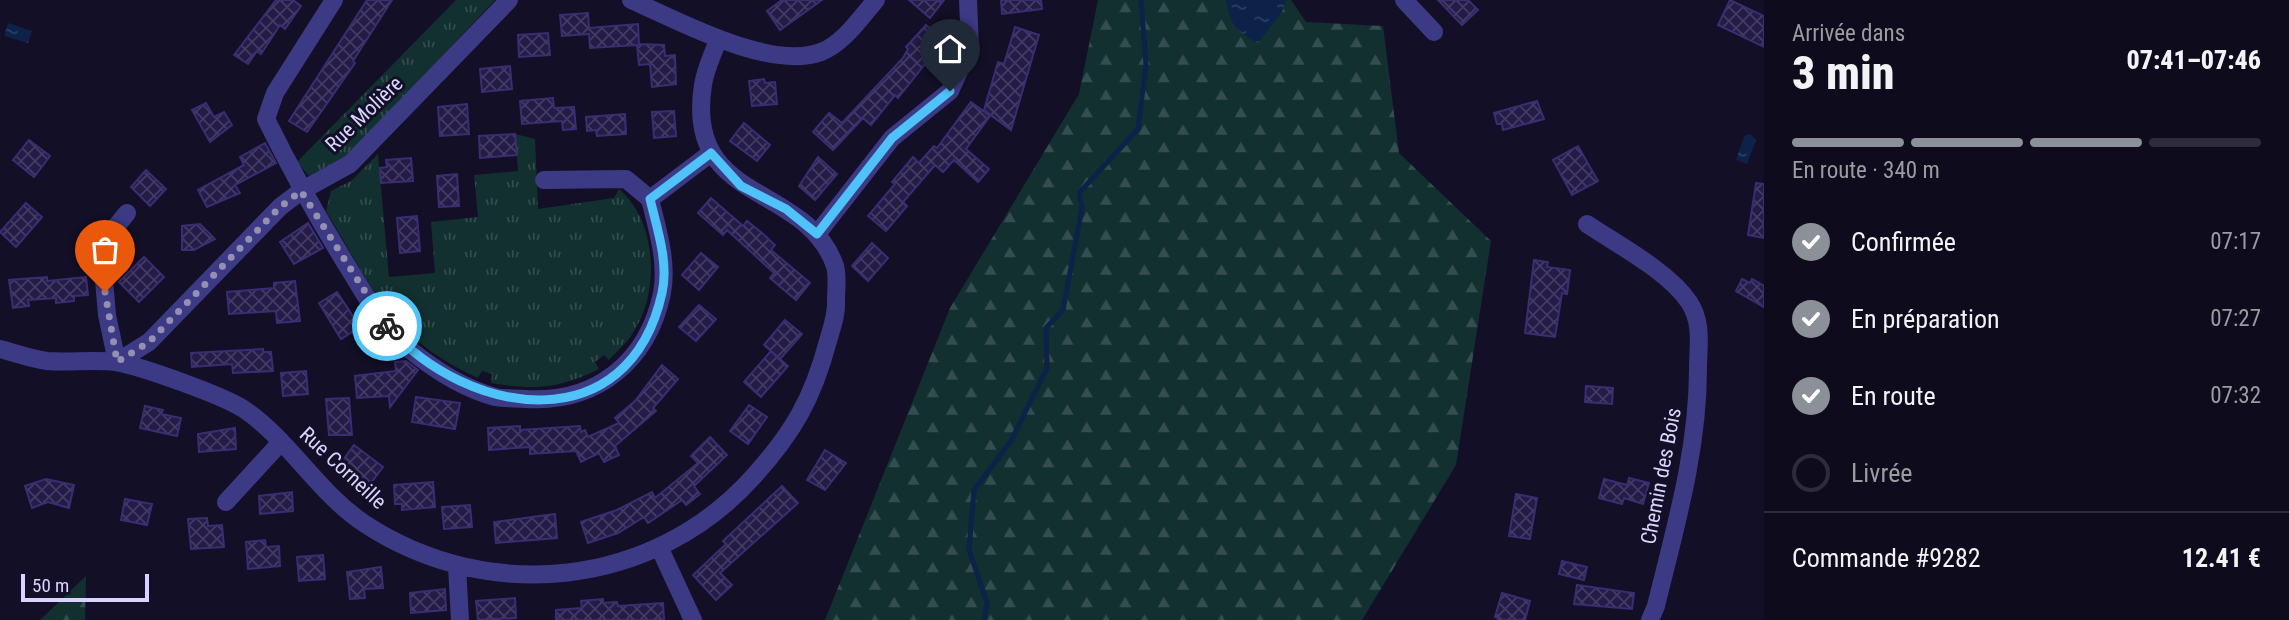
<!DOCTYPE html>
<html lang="fr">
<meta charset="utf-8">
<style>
body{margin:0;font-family:"Roboto Condensed",sans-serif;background:#1c1929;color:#f1f3f6;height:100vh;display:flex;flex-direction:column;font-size:26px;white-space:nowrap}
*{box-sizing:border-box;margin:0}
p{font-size:23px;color:#9b9ba3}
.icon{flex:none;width:38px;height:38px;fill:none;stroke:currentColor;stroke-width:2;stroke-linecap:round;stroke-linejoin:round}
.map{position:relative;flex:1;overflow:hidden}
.panel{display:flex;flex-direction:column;background:#0e0b1c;width:525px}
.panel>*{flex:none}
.scale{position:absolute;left:21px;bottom:18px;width:128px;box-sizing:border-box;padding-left:7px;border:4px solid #d9d4ff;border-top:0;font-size:19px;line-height:24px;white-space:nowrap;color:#d9d4ff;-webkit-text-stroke:5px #130f26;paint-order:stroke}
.pin{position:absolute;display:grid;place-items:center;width:60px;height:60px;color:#fff;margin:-72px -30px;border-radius:50% 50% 50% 0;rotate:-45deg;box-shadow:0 0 7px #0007}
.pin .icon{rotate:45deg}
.courier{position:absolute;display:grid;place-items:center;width:70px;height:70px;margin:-35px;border:5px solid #4fc3f7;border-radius:50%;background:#fff;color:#222;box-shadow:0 2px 9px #0007}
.overview em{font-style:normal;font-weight:800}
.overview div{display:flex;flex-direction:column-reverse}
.overview{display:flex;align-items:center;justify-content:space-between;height:119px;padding:0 28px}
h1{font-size:46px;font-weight:800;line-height:52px}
.bar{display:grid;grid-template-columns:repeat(4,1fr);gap:10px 7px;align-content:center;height:84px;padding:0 28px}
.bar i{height:9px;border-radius:5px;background:#2e2b3b}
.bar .on{background:#8c9099}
.bar p{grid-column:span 4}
.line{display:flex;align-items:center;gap:18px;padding:0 28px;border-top:2px solid #2e2b3b}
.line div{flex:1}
ol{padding:0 28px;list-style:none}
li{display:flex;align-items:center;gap:21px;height:77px}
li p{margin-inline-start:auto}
li .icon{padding:7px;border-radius:50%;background:#8c9099;color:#fff;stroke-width:4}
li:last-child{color:#9b9ba3}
li i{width:38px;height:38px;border:4px solid #2e2b3b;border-radius:50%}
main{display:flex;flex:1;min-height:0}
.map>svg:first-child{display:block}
.forest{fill:url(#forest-firs)}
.park{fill:url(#park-tufts)}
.water{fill:url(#water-ripples)}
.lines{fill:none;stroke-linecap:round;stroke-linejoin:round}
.stream{stroke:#0c2248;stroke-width:5}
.building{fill:url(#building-cross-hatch);stroke:#3b2d73;stroke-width:2}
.minor{stroke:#3d3a85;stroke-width:18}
.done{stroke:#948fb3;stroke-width:7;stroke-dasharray:0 12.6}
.route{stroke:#4fc3f7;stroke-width:9}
.labels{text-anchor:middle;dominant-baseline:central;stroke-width:6;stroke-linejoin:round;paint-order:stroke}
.street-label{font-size:21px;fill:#d9d4ff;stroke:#130f26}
</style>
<main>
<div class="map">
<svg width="1764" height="620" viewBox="0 0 1764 620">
<defs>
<pattern id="forest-firs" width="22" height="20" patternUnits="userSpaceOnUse" patternTransform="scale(1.75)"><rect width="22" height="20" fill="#12302f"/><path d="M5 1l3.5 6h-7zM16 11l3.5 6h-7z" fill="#344d4e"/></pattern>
<pattern id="park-tufts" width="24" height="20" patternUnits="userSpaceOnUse" patternTransform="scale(1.75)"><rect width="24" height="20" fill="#12302f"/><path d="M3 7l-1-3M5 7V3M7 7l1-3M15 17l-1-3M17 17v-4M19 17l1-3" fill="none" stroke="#344d4e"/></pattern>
<pattern id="water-ripples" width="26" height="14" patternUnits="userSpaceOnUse" patternTransform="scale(1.75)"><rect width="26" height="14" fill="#0c2248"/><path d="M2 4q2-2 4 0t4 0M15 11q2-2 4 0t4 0" fill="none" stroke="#2f4163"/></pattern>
<pattern id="building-cross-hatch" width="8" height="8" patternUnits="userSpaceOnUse" patternTransform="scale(1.75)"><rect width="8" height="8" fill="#241b47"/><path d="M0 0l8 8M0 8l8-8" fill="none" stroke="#433b63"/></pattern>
</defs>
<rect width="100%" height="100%" fill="#130f26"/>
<path class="forest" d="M1098,0H1291L1306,22L1383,26L1399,153L1491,241L1456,465L1362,620H825L950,308L1079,94Z
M86,576L85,620H40Z"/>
<path class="park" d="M456,0H495L349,155L309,176L297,162Z
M515,134L535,139L538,209L614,198L619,189C657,221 660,291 634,331C628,342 617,351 609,360L604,355L595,362L599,369C559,389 534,390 491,383L492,374L482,371L478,378C444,363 417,343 390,317L395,313L390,304L383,308L326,211L331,191L351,181L378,154L389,277L435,273L431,222L478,217L474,175L518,171Z"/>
<path class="water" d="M1226,0H1286L1282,12L1258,43C1238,34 1229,23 1226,0Z
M8,23L32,31L28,43L4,36Z
M1750,134L1756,140L1747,164L1736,160L1744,136Z"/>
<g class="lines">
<path class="stream" d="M984,620L987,603L969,550L974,490L1011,441L1047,368L1046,328L1063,310L1082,208L1079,193L1138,129L1146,64L1141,0"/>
</g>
<path class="building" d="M276,0H293L301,6L285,29L280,25L261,54L257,51L248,64L234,55Z
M367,0H392L353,61L355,63L307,132L289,121Z
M782,0H822L780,30L767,11Z
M909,0H944L930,18Z
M1001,0H1041L1042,9L1002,14Z
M1438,0H1468L1478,10L1462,25Z
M1730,0L1764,16V47L1718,25Z
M588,13L589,28L638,24L639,44L664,45L665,56L675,55L676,84L652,87L650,64L639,65L637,45L590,48L589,34L562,36L560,15Z
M926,25L944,40L898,98L895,95L871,125L863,118L833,150L813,132L829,113L842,123L903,58L908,49L906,47Z
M1015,27L1039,35L1011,130L984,110L998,62L1004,64Z
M548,33L550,55L519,57L518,35Z
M510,66L512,89L482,92L480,69Z
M764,79L765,83L775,82L777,104L752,106L749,81Z
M553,98L554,108L574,107L576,129L563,130L562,121L522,124L520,101Z
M1537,101L1544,119L1503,130L1502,124H1497L1494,113Z
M971,102L990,116L966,149L989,169L978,182L954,160L943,172L935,165L903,202L907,206L886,231L868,216L895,184L892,182L913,157L919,163L934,146L937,148Z
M206,103L214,117L224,112L232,125L210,142L192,110Z
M467,104L469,134L440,136L438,107Z
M674,111L676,136L654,138L652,112Z
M625,114L626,134L597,136L596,130L587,131L586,117Z
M744,123L770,145L757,161L730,141Z
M515,134L517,155L480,158L479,136Z
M29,140L50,156L34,177L13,160Z
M265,143L276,163L235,185L240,193L207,207L198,190L244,165L240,157Z
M1578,146L1598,181L1572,195L1553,160Z
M818,157L837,174L815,200L799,186Z
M411,158L413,181L381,183L380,168L387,167L386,160Z
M146,170L166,189L150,206L131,187Z
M457,174L459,206L439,207L437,176Z
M1756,183L1764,184V238L1748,235Z
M711,198L743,226L747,221L762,233L775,245L771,250L810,283L796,300L770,278L774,273L727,230L723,235L698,213Z
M26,203L42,217L16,247L0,232Z
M417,216L420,251L400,253L397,218Z
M308,223L323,248L294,264L280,242Z
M200,224L215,239L194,250H182V226Z
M872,243L888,258L868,281L852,266Z
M701,253L718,267L699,290L682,275Z
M144,257L164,277L139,302L119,282Z
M1534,260L1548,262L1547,267L1570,270L1567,294L1562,293L1555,337L1525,333Z
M47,277V281L86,277L88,295L74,296V301L56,303V298L28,300L29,306L13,308L9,280Z
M1742,279L1750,283L1752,279L1764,286V307L1736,291Z
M295,281L300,321L277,323L276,311L229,314L227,292L274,288V283Z
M337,292L360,327L341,339L319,303Z
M699,305L716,319L696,341L679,327Z
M785,320L802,334L780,359L764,345Z
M263,349V352H271L273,371L233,373L232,364L192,367L191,353Z
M771,351L788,366L761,397L744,382Z
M406,361L418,370L390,407L389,396L357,398L355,376L396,371L395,362Z
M662,365L678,379L653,408L656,411L615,446L619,455L604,462L599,453L581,462L576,451L530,454V447L489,450L488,428L520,426V430L580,426L581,432L585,430L588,437L619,423L615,418L635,401Z
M306,371L308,394L283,396L281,373Z
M1586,386L1613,388L1612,404L1585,402Z
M416,397L460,403L455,429L412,422Z
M349,398L352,435H329L326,399Z
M749,405L767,417L748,444L730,431Z
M145,406L163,410L161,414L181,418L177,436L140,428Z
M235,428L236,449L199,452L198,434Z
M710,437L727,455L694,486L700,494L686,505L682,500L648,523L644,517L618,533L588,543L581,522L617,510L652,492L655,498L698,463L691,456Z
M354,445L383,467L371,483L341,463Z
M825,450L846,463L825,490L807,480Z
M1629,478L1649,483L1643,504L1624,498L1622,504L1599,498L1604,479L1627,485Z
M46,479L74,485L69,508L48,502L32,508L25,486Z
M433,482L435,507L402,510V504H395L394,485Z
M782,486L798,503L720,573L732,585L716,600L693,575L726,544L723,541Z
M292,492L293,511L260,514L259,496Z
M1516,494L1537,498L1530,539L1509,536Z
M125,499L152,504L147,525L121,520Z
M470,505L472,527L444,529L442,507Z
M555,514L557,538L496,543L494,522Z
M207,518L208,526L222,525L224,547L191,549L188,519Z
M265,540L266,547L279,546L280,566L248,569L246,542Z
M323,555L325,579L299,581L297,557Z
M1562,561L1587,567L1584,580L1559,574Z
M381,567L383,588L364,589L365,598L350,599L347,572Z
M1577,585L1634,593L1632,609L1574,604Z
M445,589L446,610L411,613L410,593Z
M1502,593L1530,601L1525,620H1500L1495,617Z
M515,598L516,618L478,620L476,601Z
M603,599V603L617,602L618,606L663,603L664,620H556V610L582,608L581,601Z"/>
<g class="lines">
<path class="minor" d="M334,0L275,93L266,119C292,172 320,222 351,272C367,298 383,329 408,348C433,369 463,388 495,397C505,399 517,398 527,399C597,403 648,361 662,293C668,262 657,228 650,199L711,153
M631,0C679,21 770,71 821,52C843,44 861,17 876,0
M1404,0L1434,32
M544,180L626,179L650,199
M1587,224C1618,245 1668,271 1689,302C1703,323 1698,346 1698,369C1698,451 1675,528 1656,606L1650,620
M817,234L892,138L950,91L970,47L968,0
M0,349C15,353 31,359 47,361C69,363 93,359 116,362C140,366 225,396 245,410C290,441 318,493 365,524C489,605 653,588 753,477C793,433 813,398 828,341C832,327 837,314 836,300C836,290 838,276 835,266C806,182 684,205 703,85C705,70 713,54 718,40
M117,362L149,342L280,207L301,191L350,164L509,0
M117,362L107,315L101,245L127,213
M226,502L281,442
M660,549L693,620
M457,566L460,620"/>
</g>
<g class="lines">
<path class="done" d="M105,292L117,362L149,342L280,207L301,191L387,326"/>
<path class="route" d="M387,326C469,419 629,441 662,293C669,263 657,228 650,199L711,153L741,186L786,209L817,234L892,138L950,91"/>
</g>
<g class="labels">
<g class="street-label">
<text transform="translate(364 114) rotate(-44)">Rue Molière</text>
<text transform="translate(343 468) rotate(43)">Rue Corneille</text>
<text transform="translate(1661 476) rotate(-79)">Chemin des Bois</text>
</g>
</g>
</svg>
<div class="scale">50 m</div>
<div class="pin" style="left:105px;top:292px;background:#ea580c"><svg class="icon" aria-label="bag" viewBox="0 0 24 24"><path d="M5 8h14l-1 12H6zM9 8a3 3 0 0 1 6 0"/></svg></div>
<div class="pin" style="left:950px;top:91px;background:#1f2937"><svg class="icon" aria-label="home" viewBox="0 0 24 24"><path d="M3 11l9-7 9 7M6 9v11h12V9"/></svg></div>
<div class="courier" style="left:387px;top:326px"><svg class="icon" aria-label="bike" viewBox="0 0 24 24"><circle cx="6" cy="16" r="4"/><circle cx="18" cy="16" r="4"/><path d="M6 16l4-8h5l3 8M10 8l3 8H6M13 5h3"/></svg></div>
</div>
<section class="panel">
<div class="overview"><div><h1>3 min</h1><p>Arrivée dans</p></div><em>07:41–07:46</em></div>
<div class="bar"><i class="on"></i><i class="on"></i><i class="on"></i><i></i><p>En route · 340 m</p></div>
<ol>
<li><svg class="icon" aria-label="check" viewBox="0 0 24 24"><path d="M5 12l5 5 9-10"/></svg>Confirmée<p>07:17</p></li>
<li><svg class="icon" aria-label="check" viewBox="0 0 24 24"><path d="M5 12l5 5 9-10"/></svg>En préparation<p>07:27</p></li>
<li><svg class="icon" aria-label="check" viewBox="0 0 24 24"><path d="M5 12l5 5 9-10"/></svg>En route<p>07:32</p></li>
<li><i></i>Livrée</li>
</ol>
<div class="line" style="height:91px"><div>Commande #9282</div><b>12.41 €</b></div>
</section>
</main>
